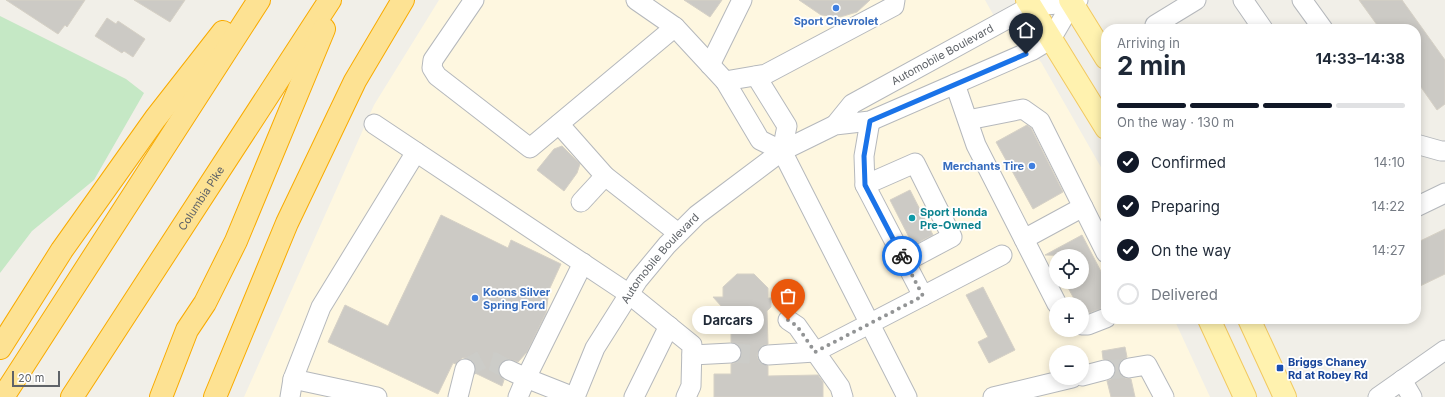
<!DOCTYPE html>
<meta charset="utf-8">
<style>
body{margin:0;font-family:Inter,sans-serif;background:#f6f6f7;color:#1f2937;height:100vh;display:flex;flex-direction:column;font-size:15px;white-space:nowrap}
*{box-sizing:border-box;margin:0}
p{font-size:13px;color:#747a83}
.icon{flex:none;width:22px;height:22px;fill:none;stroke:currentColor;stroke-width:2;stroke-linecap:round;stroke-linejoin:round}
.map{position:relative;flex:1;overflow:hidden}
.details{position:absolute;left:1101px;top:24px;width:320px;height:300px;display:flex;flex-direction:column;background:#fff;border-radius:16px;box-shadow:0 2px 10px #0003}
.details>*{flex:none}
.fabs{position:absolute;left:1049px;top:249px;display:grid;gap:8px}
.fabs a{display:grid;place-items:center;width:40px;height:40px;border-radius:50%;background:#fff;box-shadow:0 2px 10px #0003;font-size:20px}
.scale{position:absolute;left:12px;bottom:10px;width:48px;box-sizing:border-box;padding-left:4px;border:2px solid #5f6368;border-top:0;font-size:11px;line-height:14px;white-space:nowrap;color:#5f6368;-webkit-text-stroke:3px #fff;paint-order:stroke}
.pin{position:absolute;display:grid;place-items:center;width:34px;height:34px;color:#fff;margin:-41px -17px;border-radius:50% 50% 50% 0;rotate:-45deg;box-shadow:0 0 4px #0007}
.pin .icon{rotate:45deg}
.courier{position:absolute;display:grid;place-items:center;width:40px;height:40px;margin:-20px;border:3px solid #1a73e8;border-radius:50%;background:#fff;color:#222;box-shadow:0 1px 5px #0007}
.bubble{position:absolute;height:28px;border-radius:14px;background:#fff;box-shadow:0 2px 10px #0003;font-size:13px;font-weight:700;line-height:28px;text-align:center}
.summary em{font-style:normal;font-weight:700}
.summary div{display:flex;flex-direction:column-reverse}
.summary{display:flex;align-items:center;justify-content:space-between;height:68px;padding:0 16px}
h1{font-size:26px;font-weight:700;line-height:30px}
.bar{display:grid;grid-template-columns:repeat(4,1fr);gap:6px 4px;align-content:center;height:48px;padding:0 16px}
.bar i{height:5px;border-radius:3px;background:#e0e1e3}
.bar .selected{background:#111827}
.bar p{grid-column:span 4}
ol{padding:0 16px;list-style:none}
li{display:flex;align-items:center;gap:12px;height:44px}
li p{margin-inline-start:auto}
li .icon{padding:4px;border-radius:50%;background:#111827;color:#fff;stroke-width:4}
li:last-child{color:#747a83}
li i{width:22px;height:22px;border:2px solid #e0e1e3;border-radius:50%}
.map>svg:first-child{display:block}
.commercial{fill:#fef7e0;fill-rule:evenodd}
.green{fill:#c5e8c5}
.building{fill:#cccac5;stroke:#d6d1c6}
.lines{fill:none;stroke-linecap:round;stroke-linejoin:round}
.minor-tunnel{stroke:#ccccc8;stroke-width:19;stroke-dasharray:19 10;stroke-linecap:butt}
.minor-casing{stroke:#b5b8bc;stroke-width:21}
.major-casing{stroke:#f2c960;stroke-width:24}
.highway-casing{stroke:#f9ab00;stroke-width:24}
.minor{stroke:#fff;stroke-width:19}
.major{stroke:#fff2af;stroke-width:22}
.highway{stroke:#fde293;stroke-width:22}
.done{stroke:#929495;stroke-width:4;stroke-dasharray:0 7.2}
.route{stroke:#1a73e8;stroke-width:5}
.shop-dot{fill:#3f7fe0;stroke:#fff;stroke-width:1.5}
.culture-dot{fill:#0f9aa8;stroke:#fff;stroke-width:1.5}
.transit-dot{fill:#1a4fb4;stroke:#fff;stroke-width:1.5}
.labels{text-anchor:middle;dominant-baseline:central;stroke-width:3.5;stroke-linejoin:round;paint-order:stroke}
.shop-label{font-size:11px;font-weight:bold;fill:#366cbe;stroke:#fff}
.street-label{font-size:11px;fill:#5f6368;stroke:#fff}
.culture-label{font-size:11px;font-weight:bold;fill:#0d838f;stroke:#fff;text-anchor:start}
.transit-label{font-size:11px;font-weight:bold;fill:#164399;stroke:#fff;text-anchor:start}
</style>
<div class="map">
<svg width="1445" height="397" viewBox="0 0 1445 397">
<rect width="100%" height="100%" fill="#f1efe8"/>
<path class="commercial" d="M439,0H985L994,16L1041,62L1106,176V319H1174L1210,397H244L374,105ZM1056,256H1082V282H1056ZM1056,304H1082V330H1056ZM1056,352H1082V378H1056Z"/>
<path class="green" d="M0,16L126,79L144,93L94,180L32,231L0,273Z"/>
<path class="building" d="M6,0H85L67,27L65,25L58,34Z
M134,0H185L170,22Z
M684,0H722L710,17Z
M799,0H870L857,12L840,17L821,15Z
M1359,0H1402L1445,60V104L1437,110L1416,80V29H1380Z
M107,18L116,24L118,21L145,39L133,57L124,51L122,53L95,36Z
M1027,125L1031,128L1063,192L1033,209L996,142Z
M562,146L580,164L577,173L564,191L537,170L554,149Z
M910,190L933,235L913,245L890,200Z
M441,215L508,248L511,240L561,264L549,290L546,313L527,352L518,362L508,359L499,365L498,371L504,380L502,386L475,373L476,366L473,361L468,358H462L456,364L453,363L438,394L328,342L345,305L388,326Z
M1445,229V274L1416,288V243Z
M1082,235L1106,281V307L1086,314H1082V304H1077L1067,286L1076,282H1082V256L1045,255Z
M737,274H754L768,288V298H771V307L767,311L768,344L762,346L757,355L759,361L768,366V376L818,375L823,382V397H714V374H731V364L737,362L742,353L740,347L731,342V317L713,297H723V287Z
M983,287L1015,350L989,363L978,342L988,337L966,295Z
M1125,347L1127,357L1119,364L1118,370L1125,378L1131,379L1135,397H1111L1107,381L1113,378L1116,368L1113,362L1103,359L1102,351Z"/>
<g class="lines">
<path class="minor-tunnel" d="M731,353L768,355
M465,369L483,359L494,362L509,370
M1105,370L1129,368"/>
<defs>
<g id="minor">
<path d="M474,0L433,60L432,68L437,76L530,148L675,27"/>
<path d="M636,0L675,27L725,81L760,140L782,151"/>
<path d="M1243,0L1263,29"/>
<path d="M1302,0L1323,29"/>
<path d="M1157,29L1155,25L1196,0"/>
<path d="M710,65L742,0"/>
<path d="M756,76L787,126L782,151"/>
<path d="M725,81L766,74L894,6L895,0"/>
<path d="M955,84L976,145L1057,304"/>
<path d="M968,120L1023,109L1040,121L1106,253"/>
<path d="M870,121L864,156L865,185L923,296"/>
<path d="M374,124L629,294L692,345L691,386L686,397"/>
<path d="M559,124L605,176L678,233"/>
<path id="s1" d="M835,125L852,104L1031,6L1072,3L1078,0"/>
<path d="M1416,144L1441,151H1445"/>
<path d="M782,151L835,125L870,121L1033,50L1051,39L1072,3"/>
<path d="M865,185L915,163L952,237L905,262"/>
<path d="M581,202L605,176"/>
<path d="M1416,207L1445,193"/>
<path d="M1024,239L1083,207"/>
<path d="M788,320L797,326L840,387L843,397"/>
<path d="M1082,325H1088L1106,318"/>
<path d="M692,355L731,353"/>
<path d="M768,355L815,352L1002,255"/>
<path d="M1129,368L1147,365L1164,397"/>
<path d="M509,370L526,378L583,263"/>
<path d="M1082,376L1105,370"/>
<path d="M293,379L377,397"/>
<path d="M1402,380L1412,397"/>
<path d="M290,397L293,379L321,307L416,152"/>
<path d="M458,397L465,369"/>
<path d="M518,397L526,378L574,397"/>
<path id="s2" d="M575,397L595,348L638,280L667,245L697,215L782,151L907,397"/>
<path d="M634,397L669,326"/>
<path d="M993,397L1072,378"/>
<path d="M1378,397L1445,350"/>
</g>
<path id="major" d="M1027,0L1106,128
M1070,0L1106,58
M1209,319L1245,397
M1249,319L1285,397"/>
<g id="highway">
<path d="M0,348L62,250L155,119L223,32"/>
<path d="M3,397L259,0"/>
<path id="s3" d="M72,397L330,0"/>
<path d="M161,397L187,330L205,303L236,241L324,29"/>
<path d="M215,397L287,223L355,81L403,0"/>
</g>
</defs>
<use href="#minor" class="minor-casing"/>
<use href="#major" class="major-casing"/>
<use href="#highway" class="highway-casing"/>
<use href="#minor" class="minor"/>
<use href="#major" class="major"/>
<use href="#highway" class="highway"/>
</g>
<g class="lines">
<path class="done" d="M788,320L797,326L815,352L923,296L902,256"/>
<path class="route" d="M902,256L865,185L864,156L870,121L1026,54"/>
</g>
<g class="shop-dot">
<circle cx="836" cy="8" r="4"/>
<circle cx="1032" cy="166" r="4"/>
<circle cx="475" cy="298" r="4"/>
</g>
<circle class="culture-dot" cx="912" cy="218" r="4"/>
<rect class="transit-dot" x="1276" y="364" width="8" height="8" rx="2"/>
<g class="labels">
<g class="shop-label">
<text x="836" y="21">Sport Chevrolet</text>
<text x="1024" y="166" text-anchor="end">Merchants Tire</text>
<text x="483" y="292" text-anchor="start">Koons Silver<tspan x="483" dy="13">Spring Ford</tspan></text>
</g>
<g class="street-label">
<text stroke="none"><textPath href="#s1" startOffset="130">Automobile Boulevard</textPath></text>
<text stroke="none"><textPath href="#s3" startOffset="237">Columbia Pike</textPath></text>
<text stroke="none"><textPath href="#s2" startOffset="164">Automobile Boulevard</textPath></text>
</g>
<g class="culture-label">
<text x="920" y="212">Sport Honda<tspan x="920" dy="13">Pre-Owned</tspan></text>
</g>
<g class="transit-label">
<text x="1288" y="362">Briggs Chaney<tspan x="1288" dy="13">Rd at Robey Rd</tspan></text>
</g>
</g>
</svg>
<div class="fabs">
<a><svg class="icon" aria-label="locate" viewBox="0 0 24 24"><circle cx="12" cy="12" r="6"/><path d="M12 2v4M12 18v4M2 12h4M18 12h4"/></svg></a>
<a>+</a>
<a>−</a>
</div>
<div class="scale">20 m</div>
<div class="pin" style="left:788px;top:320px;background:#ea580c"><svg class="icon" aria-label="bag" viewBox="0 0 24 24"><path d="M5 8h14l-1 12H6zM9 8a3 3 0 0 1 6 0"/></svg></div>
<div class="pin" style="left:1026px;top:54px;background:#1f2937"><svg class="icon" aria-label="home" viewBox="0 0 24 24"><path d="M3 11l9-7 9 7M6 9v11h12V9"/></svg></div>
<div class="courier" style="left:902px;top:256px"><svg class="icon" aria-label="bike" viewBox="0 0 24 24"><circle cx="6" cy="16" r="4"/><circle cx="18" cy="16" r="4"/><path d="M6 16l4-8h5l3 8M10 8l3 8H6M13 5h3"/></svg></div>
<div class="bubble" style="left:692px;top:306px;width:72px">Darcars</div>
<section class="details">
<div class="summary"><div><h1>2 min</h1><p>Arriving in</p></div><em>14:33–14:38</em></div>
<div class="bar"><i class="selected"></i><i class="selected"></i><i class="selected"></i><i></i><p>On the way · 130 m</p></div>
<ol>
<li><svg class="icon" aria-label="check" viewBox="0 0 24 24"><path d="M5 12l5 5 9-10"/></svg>Confirmed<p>14:10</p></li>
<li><svg class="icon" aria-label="check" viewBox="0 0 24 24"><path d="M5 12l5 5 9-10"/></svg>Preparing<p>14:22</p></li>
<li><svg class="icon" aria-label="check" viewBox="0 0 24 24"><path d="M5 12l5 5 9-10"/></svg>On the way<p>14:27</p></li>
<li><i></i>Delivered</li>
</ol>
</section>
</div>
